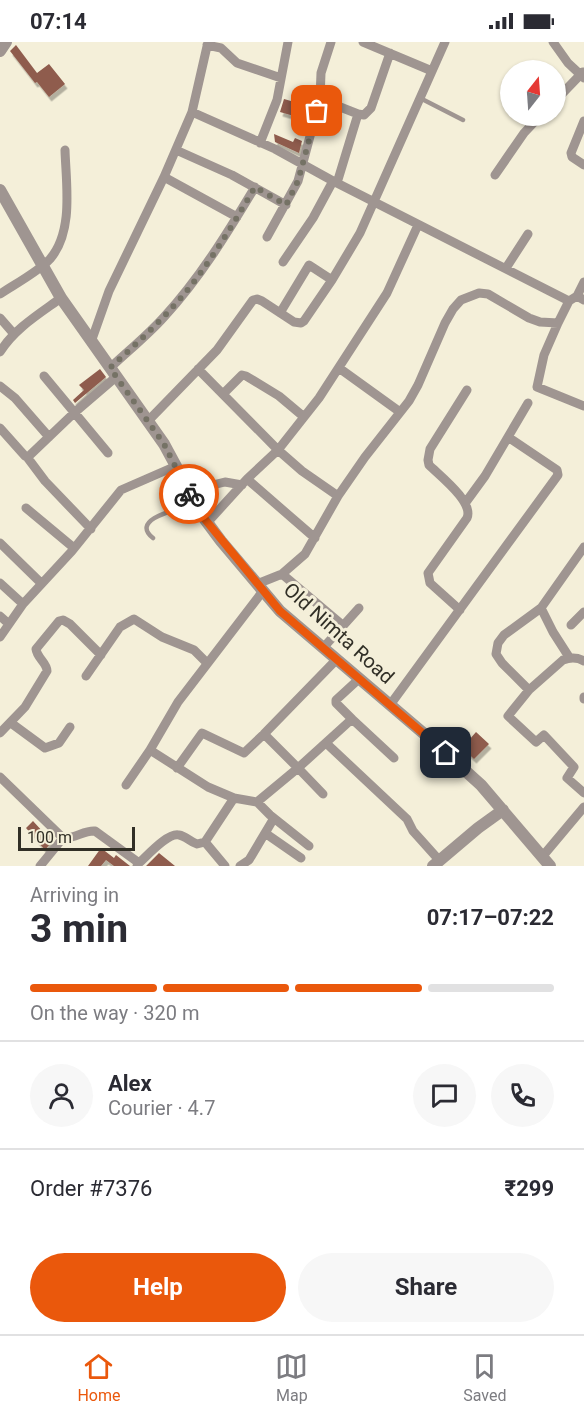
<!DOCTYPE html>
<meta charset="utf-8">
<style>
body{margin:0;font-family:Roboto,sans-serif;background:#f7f7f7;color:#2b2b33;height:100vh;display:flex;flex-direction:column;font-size:22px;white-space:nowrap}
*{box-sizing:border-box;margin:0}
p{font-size:20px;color:#7c7c81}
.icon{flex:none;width:33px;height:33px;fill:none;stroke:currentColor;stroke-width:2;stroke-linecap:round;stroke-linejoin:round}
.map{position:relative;height:824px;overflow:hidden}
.sheet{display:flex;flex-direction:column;background:#fff;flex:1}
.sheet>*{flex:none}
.needle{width:39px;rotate:17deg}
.fabs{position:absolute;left:500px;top:18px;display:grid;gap:12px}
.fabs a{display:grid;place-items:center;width:66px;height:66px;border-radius:50%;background:#fff;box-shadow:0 2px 4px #0004;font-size:30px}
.scale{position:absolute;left:18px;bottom:15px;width:117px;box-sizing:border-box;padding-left:6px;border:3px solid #312f26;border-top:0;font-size:16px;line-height:21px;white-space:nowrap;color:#312f26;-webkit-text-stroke:4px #f4efd9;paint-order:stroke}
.pin{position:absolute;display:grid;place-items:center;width:51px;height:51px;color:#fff;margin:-26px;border-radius:12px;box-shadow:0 3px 9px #0006}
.courier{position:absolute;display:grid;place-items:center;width:60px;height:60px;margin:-30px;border:4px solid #ea580c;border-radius:50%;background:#fff;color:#222;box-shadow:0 2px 8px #0007}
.summary em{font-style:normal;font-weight:700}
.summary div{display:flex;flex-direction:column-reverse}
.summary{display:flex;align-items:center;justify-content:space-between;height:102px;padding:0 30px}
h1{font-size:39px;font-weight:700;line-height:45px}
.bar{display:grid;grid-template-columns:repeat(4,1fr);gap:9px 6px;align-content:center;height:72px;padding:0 30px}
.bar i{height:8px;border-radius:4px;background:#e1e1e2}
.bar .selected{background:#ea580c}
.bar p{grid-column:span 4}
.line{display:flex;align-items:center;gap:15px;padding:0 30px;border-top:2px solid #e1e1e2}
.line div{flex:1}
.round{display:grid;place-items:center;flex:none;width:63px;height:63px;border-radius:32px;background:#f7f7f7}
.cta{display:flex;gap:12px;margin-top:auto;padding:12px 30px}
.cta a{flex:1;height:69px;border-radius:36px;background:#ea580c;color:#fff;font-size:24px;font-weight:700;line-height:69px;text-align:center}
.cta a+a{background:#f7f7f7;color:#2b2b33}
.status{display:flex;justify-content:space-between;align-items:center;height:42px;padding:0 30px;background:#fff;direction:ltr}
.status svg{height:16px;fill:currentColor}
.menu{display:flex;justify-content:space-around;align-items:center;height:84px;border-top:2px solid #e1e1e2;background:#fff;font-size:16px;color:#7c7c81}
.menu a{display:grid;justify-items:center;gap:3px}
.menu .selected{color:#ea580c}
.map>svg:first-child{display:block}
.building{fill:#8f5c4d;filter:url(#shadow)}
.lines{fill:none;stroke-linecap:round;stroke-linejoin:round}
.service{stroke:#9f9591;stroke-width:4.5}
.minor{stroke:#9f9591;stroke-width:9}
.tertiary{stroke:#9f9591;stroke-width:12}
.done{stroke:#757265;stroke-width:6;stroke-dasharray:0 10.8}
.route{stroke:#ea580c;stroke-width:8}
.labels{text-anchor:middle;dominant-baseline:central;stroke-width:6;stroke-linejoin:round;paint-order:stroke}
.street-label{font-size:20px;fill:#312f26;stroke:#f4efd9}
</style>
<div class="status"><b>07:14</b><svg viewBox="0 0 49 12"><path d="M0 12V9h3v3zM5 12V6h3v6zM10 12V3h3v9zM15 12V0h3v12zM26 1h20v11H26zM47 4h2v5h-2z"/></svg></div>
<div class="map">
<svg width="584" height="824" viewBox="0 0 584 824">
<defs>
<filter id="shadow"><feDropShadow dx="2.5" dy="4.5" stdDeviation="0" flood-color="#0004"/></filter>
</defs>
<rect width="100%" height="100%" fill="#f4efd9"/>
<path class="building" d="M16,3L37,31L49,22L65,42L49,55L37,40L35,41L10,9Z
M284,57L298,61L294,74L280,70Z
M274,92L293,100L295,96L302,99L299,111L275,100Z
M100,327L106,335L75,361L73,358L84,348L79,343Z
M476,690L489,702L474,717L462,706Z
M33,779L44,791L46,789L54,797L45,808L26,786Z
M101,806L114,816L116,813L130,824H114L106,818L101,824H88Z
M159,811L175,824H146Z"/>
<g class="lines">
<path class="service" d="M420,56L463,78
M153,496C129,477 179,467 191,463"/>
<path class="minor" d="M363,0L432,29
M553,0L568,21L584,36
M207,3L221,6L237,21L281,36
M320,57L321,31L331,0
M555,59L583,30
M192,70L275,107L333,139L569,259
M358,72L364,73L371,66L390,11
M584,79L571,111L572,115L584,123
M260,101L277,58L288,0
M176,108L232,133L286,163
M495,133L524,91L540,74
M164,135L237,175
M267,195L298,139L320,57L358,72L337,141
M283,220L313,176L333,139
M506,226L528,192
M0,252C15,242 38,230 50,217C74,189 66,142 65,108
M577,254L584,240
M280,271L309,223L332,238
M0,276L14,292
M558,281L544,313L537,345L584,364
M91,300L109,249L164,135L192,70L208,0
M0,310C14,287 39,272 61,256
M110,326C128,309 148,293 164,275C200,236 228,190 255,145
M339,326L400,370
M198,327L278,408L302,429L338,454
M44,334L108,411
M0,344L15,356L49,395
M224,351L242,333L246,334L279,354L304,375
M147,380L217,308L253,258L257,257L262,259L294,280L301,281L304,279L332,238L360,191L445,0
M0,386L25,414H29L74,371L116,335
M27,415L45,439L91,487
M247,437L315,496
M188,449L225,440L242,443
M466,460L485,434L528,361
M26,466L74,506
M207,481L247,437L278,408L319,356L387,251L418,183
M0,501L41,541
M282,532L340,581
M0,541L23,562
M257,542L282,532L305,512L338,454L365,415L409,359L418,343L445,281L453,267L461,258L479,251L488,252L529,276L540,280L558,281L569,259L577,254L584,258
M541,566L553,590L569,615
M460,568L430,541L428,531L467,476C474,460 440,434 429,423L428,418L430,407L467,348
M0,574L9,582
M571,583L584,570
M0,595L23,562L72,509L121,448L176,424
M323,606L359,566
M584,619C577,615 571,615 563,618L529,648L508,674L536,700L544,693L574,725L567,736L584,751
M86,634L120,585L134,577L162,595L194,608L207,621
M529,648L502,621L496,612L498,601L504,593L541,566L584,505
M584,655V657
M390,663L558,433L557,428L508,395
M352,677L394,716
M11,681L45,706L59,701L70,685
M0,691L25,665L47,629C47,621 37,616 36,607L59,579L63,578L70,582L101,613
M326,701L407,777L413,789L439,818
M150,708L208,745L234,756
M177,726L202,691L244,711L264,692
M0,735L63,796C75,797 84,788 95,789L139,821L137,824
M126,743L150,708L178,660L263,549
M323,752L298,726L352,677L336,661V658L360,636
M257,760L270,773L309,804
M265,791L301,816
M205,800L225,824
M542,815L584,765
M139,821C147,814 168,790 179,793C186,794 190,800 197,802L205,800L234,756L257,760L298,726L264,692L337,617
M40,824L63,796
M240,824L249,818L274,776"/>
<path class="tertiary" d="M0,9L6,0
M0,148L61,256L164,402L184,439L192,460L221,499L280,569L429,696L481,743L550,824
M433,824L478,786L503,768"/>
</g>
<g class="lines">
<path class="done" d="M189,452L164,402L110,326C134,304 158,282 180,257C209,223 232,184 255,145L286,163L298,139L317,69"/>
<path class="route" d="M189,452L199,470L280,569L446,711"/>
</g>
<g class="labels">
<g class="street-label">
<text transform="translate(339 591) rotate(42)">Old Nimta Road</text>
</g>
</g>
</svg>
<div class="fabs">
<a><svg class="needle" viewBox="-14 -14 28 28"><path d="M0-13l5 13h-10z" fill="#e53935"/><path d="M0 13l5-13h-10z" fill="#7c7c81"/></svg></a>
</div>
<div class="scale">100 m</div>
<div class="pin" style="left:317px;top:69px;background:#ea580c"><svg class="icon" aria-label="bag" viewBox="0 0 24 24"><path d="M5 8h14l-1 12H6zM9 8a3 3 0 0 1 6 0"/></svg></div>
<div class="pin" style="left:446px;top:711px;background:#1f2937"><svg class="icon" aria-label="home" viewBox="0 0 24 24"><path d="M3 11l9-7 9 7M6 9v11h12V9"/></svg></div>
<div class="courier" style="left:189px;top:452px"><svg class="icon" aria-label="bike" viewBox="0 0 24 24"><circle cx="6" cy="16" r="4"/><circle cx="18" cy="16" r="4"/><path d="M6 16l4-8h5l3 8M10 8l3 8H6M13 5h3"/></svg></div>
</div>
<section class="sheet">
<div class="summary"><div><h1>3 min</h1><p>Arriving in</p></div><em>07:17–07:22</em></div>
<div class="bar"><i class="selected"></i><i class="selected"></i><i class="selected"></i><i></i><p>On the way · 320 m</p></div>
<div class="line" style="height:108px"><a class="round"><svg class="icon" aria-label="person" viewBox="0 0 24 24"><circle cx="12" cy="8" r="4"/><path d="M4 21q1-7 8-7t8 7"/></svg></a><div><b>Alex</b><p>Courier · 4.7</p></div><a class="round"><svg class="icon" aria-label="chat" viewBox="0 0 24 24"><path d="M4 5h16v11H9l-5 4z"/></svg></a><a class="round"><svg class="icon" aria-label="phone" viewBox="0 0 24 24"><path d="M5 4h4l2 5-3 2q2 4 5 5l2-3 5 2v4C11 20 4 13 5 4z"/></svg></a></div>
<div class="line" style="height:78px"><div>Order #7376</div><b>₹299</b></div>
<div class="cta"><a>Help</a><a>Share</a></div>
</section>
<nav class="menu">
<a class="selected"><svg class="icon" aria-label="home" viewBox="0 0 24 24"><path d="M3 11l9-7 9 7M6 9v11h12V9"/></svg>Home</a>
<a><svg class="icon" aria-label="map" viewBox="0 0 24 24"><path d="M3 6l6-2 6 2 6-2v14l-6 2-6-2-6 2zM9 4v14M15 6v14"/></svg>Map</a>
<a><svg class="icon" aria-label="saved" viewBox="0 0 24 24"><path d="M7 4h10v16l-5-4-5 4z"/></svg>Saved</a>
</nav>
